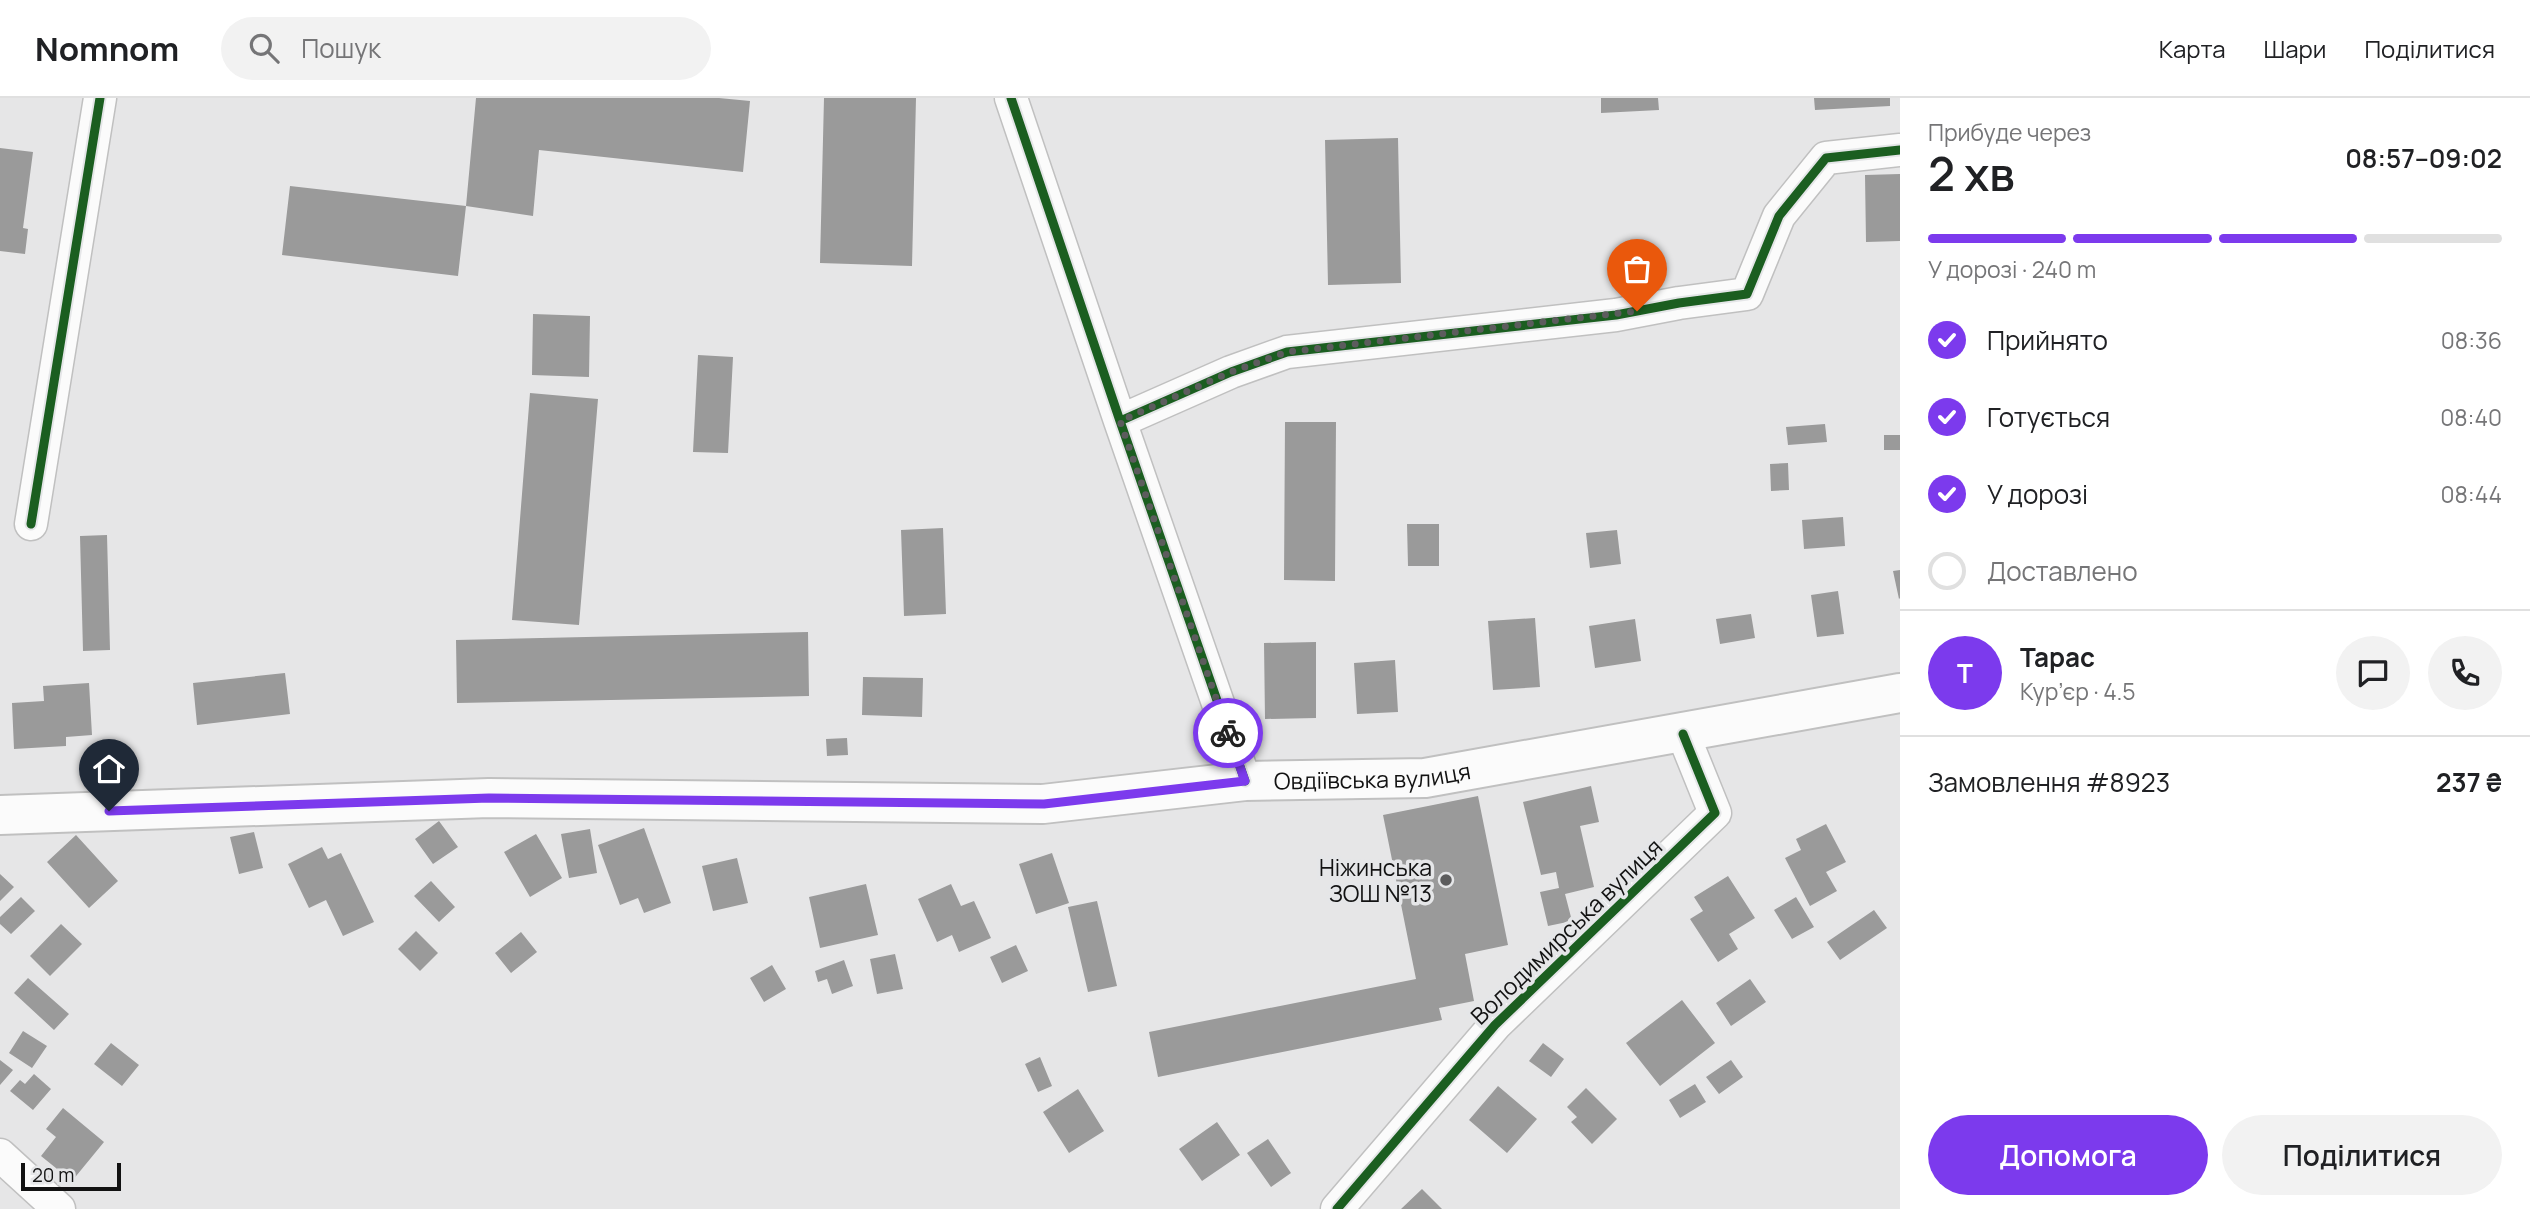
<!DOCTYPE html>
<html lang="uk">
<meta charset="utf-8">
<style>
body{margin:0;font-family:Manrope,sans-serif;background:#f2f2f2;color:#202124;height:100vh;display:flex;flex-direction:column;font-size:26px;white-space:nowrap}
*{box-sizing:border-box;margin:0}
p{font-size:23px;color:#757577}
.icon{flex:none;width:38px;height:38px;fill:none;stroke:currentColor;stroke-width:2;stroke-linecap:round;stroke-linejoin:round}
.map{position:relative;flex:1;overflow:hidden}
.sheet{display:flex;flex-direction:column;background:#fff;width:630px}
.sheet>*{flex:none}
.scale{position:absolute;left:21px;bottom:18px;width:100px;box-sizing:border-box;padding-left:7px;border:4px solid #121212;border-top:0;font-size:19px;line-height:24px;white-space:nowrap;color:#121212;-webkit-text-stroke:5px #e5e6e8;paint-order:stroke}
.pin{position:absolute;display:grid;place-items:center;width:60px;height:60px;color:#fff;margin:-72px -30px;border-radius:50% 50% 50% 0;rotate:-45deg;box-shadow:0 0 7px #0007}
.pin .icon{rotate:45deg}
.courier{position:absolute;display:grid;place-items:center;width:70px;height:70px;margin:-35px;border:5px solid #7c3aed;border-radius:50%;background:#fff;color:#222;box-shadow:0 2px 9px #0007}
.summary em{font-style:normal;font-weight:600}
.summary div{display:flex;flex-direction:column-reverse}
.summary{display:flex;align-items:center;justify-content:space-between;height:119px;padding:0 28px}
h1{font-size:46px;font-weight:600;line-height:52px}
.bar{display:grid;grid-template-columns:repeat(4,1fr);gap:10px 7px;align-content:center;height:84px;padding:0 28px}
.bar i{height:9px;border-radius:5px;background:#e0e0e0}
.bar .active{background:#7c3aed}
.bar p{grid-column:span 4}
.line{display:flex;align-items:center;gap:18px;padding:0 28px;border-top:2px solid #e0e0e0}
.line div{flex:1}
.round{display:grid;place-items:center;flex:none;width:74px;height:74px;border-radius:37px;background:#f2f2f2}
ol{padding:0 28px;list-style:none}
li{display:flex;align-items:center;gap:21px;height:77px}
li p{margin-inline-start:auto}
li .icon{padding:7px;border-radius:50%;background:#7c3aed;color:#fff;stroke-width:4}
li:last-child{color:#757577}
li i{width:38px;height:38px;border:4px solid #e0e0e0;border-radius:50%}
.button{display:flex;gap:14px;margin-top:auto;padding:14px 28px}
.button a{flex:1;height:80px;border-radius:42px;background:#7c3aed;color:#fff;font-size:28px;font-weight:600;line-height:80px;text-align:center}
.button a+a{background:#f2f2f2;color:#202124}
header{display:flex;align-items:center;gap:42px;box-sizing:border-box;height:98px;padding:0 35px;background:#fff;border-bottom:2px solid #e0e0e0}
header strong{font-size:33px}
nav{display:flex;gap:38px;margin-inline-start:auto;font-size:24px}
.search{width:490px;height:63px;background:#f2f2f2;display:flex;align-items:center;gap:18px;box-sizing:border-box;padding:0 24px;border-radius:38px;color:#757577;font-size:26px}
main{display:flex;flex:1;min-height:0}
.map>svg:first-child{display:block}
.building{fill:#9a9a9a}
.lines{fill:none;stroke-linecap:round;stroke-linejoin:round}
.street-casing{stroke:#c0c0c0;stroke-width:35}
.secondary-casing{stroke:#c0c0c0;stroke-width:42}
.street{stroke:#fbfbfb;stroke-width:32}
.secondary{stroke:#fbfbfb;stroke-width:38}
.cycleway-casing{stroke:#e5e6e8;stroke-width:13}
.cycleway{stroke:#1b5e20;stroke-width:9}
.done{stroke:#5c5c5d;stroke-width:7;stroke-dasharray:0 12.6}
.route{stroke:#7c3aed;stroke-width:9}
.poi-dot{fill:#5c5c5d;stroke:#e5e6e8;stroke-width:2.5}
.labels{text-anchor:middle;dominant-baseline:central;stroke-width:7;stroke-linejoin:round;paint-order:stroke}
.street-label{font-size:23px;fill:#121212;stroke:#e5e6e8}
.poi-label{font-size:23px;fill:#121212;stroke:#e5e6e8;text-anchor:end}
</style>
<header>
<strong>Nomnom</strong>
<div class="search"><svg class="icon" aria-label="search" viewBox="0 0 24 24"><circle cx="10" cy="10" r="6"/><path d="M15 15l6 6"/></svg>Пошук</div>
<nav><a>Карта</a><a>Шари</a><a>Поділитися</a></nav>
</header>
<main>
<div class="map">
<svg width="1900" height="1111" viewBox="0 0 1900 1111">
<rect width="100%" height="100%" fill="#e6e6e7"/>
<path class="building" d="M476,0H719L750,3L743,74L539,52L533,118L466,108Z
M824,0H916L912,168L820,165Z
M1601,0H1658L1659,12L1601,15Z
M1814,0H1890V8L1815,12Z
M1398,40L1401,185L1328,187L1325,42Z
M0,50L33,54L23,130L28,131L25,156L0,153Z
M1900,76V143L1866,144L1865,77Z
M290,88L466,108L458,178L282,157Z
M533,216L590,218L589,279L532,277Z
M698,257L733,259L728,355L693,354Z
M530,295L598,301L579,527L512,522Z
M1285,324H1336L1335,483L1284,482Z
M1825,326L1827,344L1788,347L1786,329Z
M1884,337H1900V352H1884Z
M1788,365L1789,392L1771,393L1770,366Z
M1843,419L1845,448L1804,451L1802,422Z
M1407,426H1439V468H1408Z
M943,430L946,516L904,518L901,432Z
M1617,432L1621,466L1590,470L1586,435Z
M107,437L110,552L83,553L80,438Z
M1900,472V500L1899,501L1893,473Z
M1838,493L1844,536L1817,539L1811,497Z
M1751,516L1755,540L1720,546L1716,521Z
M1535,520L1540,589L1493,592L1488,523Z
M1635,521L1641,563L1595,570L1589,528Z
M808,534L809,598L457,605L456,542Z
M1316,544V620L1265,621L1264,545Z
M1395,562L1398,614L1357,616L1354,565Z
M285,575L290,616L197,627L193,585Z
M863,579L923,580L922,619L862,617Z
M89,585L92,637L66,639V648L14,651L12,605L44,603L43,588Z
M847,640L848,657L827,658L826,641Z
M1591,688L1599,724L1580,728L1594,789L1565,796L1572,823L1548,828L1540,794L1559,790L1556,774L1541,777L1523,704Z
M1478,698L1508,847L1465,856L1474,903L1439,910L1442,922L1158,979L1149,934L1416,881L1383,717Z
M439,723L458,749L433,766L415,741Z
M1826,726L1846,764L1826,774L1837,793L1810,808L1785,760L1801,752L1796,741Z
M644,730L671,805L644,815L638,800L620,807L598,747Z
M590,731L597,775L569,780L561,736Z
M254,734L263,770L239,776L230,739Z
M536,736L562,780L530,799L504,754Z
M76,737L118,783L89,810L47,764Z
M322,749L328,761L341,755L374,824L343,838L326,802L309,810L288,766Z
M1052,755L1069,805L1036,816L1019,766Z
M737,760L748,805L713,813L702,768Z
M0,776L14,789L0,803Z
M1728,778L1755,820L1729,836L1738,851L1718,864L1690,821L1703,813L1694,799Z
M431,783L455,809L439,824L414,798Z
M866,786L878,837L820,850L809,799Z
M951,786L961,808L974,803L991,840L959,854L952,837L937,844L918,801Z
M21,799L35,813L11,836L0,826V819Z
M1796,799L1814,829L1792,841L1774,812Z
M1097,803L1117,888L1088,894L1068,809Z
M1874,812L1887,830L1840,862L1827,844Z
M61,826L82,846L50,878L30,858Z
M416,833L438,855L420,873L398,851Z
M521,834L537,854L511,875L495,855Z
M1016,847L1028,873L1002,885L990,859Z
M895,856L903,891L877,896L870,861Z
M844,862L853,888L832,896L827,881L818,884L815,873Z
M772,867L786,891L764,904L750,880Z
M28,880L69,916L54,932L14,895Z
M1750,881L1766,904L1731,928L1716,905Z
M1682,902L1715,945L1660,988L1626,945Z
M23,933L47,948L32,970L9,955Z
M111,945L139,967L122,988L94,966Z
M1543,945L1564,961L1551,979L1529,963Z
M1040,959L1052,988L1038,994L1025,966Z
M0,962L13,972L0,987Z
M1731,962L1743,979L1719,996L1706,979Z
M34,976L51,991L33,1012L10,993L20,982L25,986Z
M1695,986L1706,1004L1680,1020L1669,1002Z
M1498,988L1537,1021L1507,1055L1469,1022Z
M1586,990L1617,1021L1592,1046L1571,1024L1577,1019L1567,1009Z
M1078,991L1104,1033L1069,1055L1043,1014Z
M63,1010L104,1044L72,1083L41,1058L56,1039L46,1031Z
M1217,1024L1240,1057L1202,1083L1179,1051Z
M1268,1041L1291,1075L1271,1089L1247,1055Z
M1422,1091L1442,1111H1401Z"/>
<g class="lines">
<defs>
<path id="street" d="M1011,0L1120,323L1245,683
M1120,323L1231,274L1287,254L1616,217L1679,205L1747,196L1779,118L1826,60L1900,52
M31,426L100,0
M0,1057L59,1111
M1337,1111L1495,927L1715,715L1683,636"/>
<g id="secondary">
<path id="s1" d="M0,717L489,700L1043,706L1245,683L1425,680L1900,595"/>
</g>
</defs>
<use href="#street" class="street-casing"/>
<use href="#secondary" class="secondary-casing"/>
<use href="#street" class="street"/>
<use href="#secondary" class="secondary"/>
<defs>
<path id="cycleway" d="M1011,0L1120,323L1245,683
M1120,323L1231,274L1287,254L1616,217L1679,205L1747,196L1779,118L1826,60L1900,52
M31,426L100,0
M1337,1111L1495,927L1715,715L1683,636"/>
</defs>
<use href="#cycleway" class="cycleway-casing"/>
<use href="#cycleway" class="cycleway"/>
</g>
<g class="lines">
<path class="done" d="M1228,635L1120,323L1231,274L1287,254L1637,213"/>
<path class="route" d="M109,713L489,700L1044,706L1245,683L1228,635"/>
</g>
<circle class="poi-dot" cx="1446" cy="782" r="7"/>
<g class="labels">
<g class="street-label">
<text stroke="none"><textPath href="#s1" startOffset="1374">Овдіївська вулиця</textPath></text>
<text transform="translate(1566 833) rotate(-44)">Володимирська вулиця</text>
</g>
<g class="poi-label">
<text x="1432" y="769">Ніжинська<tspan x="1432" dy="26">ЗОШ №13</tspan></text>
</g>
</g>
</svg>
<div class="scale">20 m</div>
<div class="pin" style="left:1637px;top:213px;background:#ea580c"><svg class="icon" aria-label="bag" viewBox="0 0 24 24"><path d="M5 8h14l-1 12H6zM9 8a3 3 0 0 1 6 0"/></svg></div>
<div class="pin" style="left:109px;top:713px;background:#1f2937"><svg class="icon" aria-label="home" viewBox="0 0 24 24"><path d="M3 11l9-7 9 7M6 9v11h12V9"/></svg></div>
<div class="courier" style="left:1228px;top:635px"><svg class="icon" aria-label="bike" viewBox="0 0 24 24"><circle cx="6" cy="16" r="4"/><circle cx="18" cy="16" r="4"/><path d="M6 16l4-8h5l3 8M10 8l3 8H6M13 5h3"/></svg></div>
</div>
<section class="sheet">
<div class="summary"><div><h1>2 хв</h1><p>Прибуде через</p></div><em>08:57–09:02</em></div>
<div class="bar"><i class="active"></i><i class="active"></i><i class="active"></i><i></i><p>У дорозі · 240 m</p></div>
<ol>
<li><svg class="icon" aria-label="check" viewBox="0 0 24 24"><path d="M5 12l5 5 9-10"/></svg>Прийнято<p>08:36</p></li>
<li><svg class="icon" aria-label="check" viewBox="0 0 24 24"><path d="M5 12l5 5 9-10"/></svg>Готується<p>08:40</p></li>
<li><svg class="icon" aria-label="check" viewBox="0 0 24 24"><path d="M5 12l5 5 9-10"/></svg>У дорозі<p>08:44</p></li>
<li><i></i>Доставлено</li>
</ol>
<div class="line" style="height:126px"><b class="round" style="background:#7c3aed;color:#fff">Т</b><div><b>Тарас</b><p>Кур’єр · 4.5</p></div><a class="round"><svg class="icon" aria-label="chat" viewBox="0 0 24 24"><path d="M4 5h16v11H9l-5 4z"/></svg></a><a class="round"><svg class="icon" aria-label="phone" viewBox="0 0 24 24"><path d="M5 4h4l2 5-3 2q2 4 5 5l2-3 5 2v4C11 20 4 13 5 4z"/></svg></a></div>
<div class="line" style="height:91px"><div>Замовлення #8923</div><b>237 ₴</b></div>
<div class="button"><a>Допомога</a><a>Поділитися</a></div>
</section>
</main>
